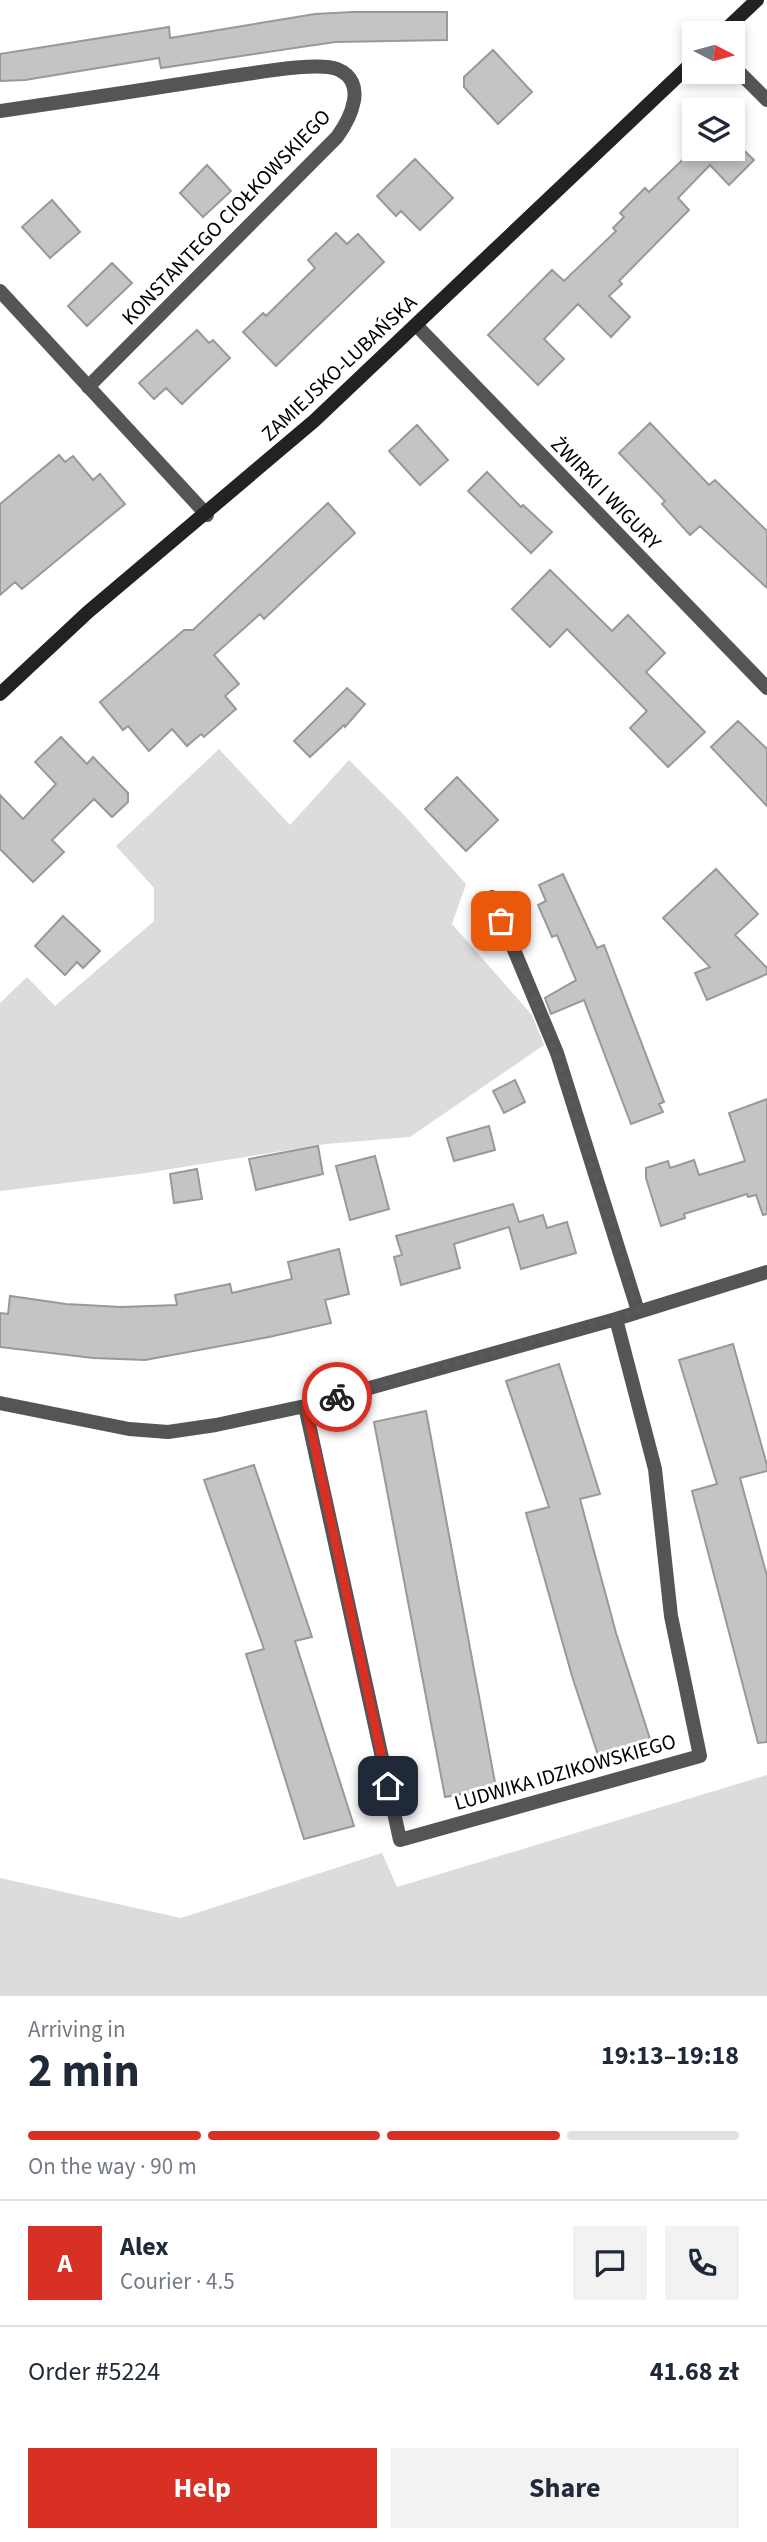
<!DOCTYPE html>
<meta charset="utf-8">
<style>
body{margin:0;font-family:"Source Sans 3",sans-serif;background:#f2f2f3;color:#1f2937;height:100vh;display:flex;flex-direction:column;font-size:26px;white-space:nowrap}
*{box-sizing:border-box;margin:0}
p{font-size:23px;color:#747a83}
.icon{flex:none;width:38px;height:38px;fill:none;stroke:currentColor;stroke-width:2;stroke-linecap:round;stroke-linejoin:round}
.map{position:relative;height:1996px;overflow:hidden}
.details{display:flex;flex-direction:column;background:#fff;flex:1}
.details>*{flex:none}
.needle{width:46px;rotate:96deg}
.fabs{position:absolute;left:682px;top:21px;display:grid;gap:14px}
.fabs a{display:grid;place-items:center;width:63px;height:63px;border-radius:0px;background:#fff;box-shadow:0 4px 10px #0003;font-size:35px}
.pin{position:absolute;display:grid;place-items:center;width:60px;height:60px;color:#fff;margin:-30px;border-radius:14px;box-shadow:0 4px 10px #0006}
.courier{position:absolute;display:grid;place-items:center;width:70px;height:70px;margin:-35px;border:5px solid #d93025;border-radius:50%;background:#fff;color:#222;box-shadow:0 2px 9px #0007}
.overview em{font-style:normal;font-weight:700}
.overview div{display:flex;flex-direction:column-reverse}
.overview{display:flex;align-items:center;justify-content:space-between;height:119px;padding:0 28px}
h1{font-size:46px;font-weight:700;line-height:52px}
.bar{display:grid;grid-template-columns:repeat(4,1fr);gap:10px 7px;align-content:center;height:84px;padding:0 28px}
.bar i{height:9px;border-radius:5px;background:#e0e1e3}
.bar .selected{background:#d93025}
.bar p{grid-column:span 4}
.line{display:flex;align-items:center;gap:18px;padding:0 28px;border-top:2px solid #e0e1e3}
.line div{flex:1}
.round{display:grid;place-items:center;flex:none;width:74px;height:74px;border-radius:0px;background:#f2f2f3}
.cta{display:flex;gap:14px;margin-top:auto;padding:14px 28px}
.cta a{flex:1;height:80px;border-radius:0px;background:#d93025;color:#fff;font-size:28px;font-weight:700;line-height:80px;text-align:center}
.cta a+a{background:#f2f2f3;color:#1f2937}
.map>svg:first-child{display:block}
.green{fill:#dcdcdc}
.building{fill:#c4c4c4;stroke:#999;stroke-width:2}
.lines{fill:none;stroke-linecap:round;stroke-linejoin:round}
.minor{stroke:#555;stroke-width:14}
.secondary{stroke:#222;stroke-width:14}
.done{stroke:#595959;stroke-width:7;stroke-dasharray:0 12.6}
.route{stroke:#d93025;stroke-width:9}
.labels{text-anchor:middle;dominant-baseline:central;stroke-width:6;stroke-linejoin:round;paint-order:stroke}
.street-label{font-size:21px;fill:#000;stroke:#fff}
</style>
<div class="map">
<svg width="767" height="1996" viewBox="0 0 767 1996">
<rect width="100%" height="100%" fill="#fff"/>
<path class="green" d="M219,749L290,825L349,760L404,815L466,884L452,924L532,1015L544,1045L410,1137L326,1144L146,1173L0,1191V1003L27,977L55,1006L154,921V888L116,846Z
M767,1775V1996H0V1878L181,1918L382,1853L397,1887Z"/>
<path class="building" d="M353,12H447V40L335,42L161,68L159,58L25,80L0,81V54L169,27L170,38L315,14Z
M493,50L532,92L498,124L464,87V77Z
M733,140L754,160L729,185L710,165L678,198L689,210L619,281L622,284L609,296L630,317L611,337L578,304L544,339L564,359L538,385L488,335L552,270L564,281L616,231L613,228L624,217L620,213L645,188L649,192L695,148L733,149Z
M415,159L453,198L420,230L401,211L396,216L377,196Z
M207,165L231,191L203,217L180,193Z
M52,200L80,232L50,258L22,227Z
M336,233L347,244L358,234L384,262L276,366L243,332L263,313L266,316L315,268L308,260Z
M112,263L132,283L87,326L68,306Z
M197,330L209,343L213,340L230,358L182,404L166,388L154,399L139,383Z
M650,423L709,485L715,480L767,531V588L700,526L690,535L662,504L665,501L619,453Z
M417,425L448,460L420,485L389,451Z
M59,455L65,462L73,456L93,480L100,474L125,504L22,589L15,582L0,595V504Z
M487,472L521,507L523,505L552,532L531,553L468,491Z
M328,503L355,533L264,619L260,614L214,655L239,684L225,696L236,709L204,737L201,734L187,746L172,729L149,751L128,726L123,730L100,702L184,630H193Z
M550,570L612,631L628,615L665,653L646,672L705,732L668,767L630,728L647,711L567,629L550,647L512,609Z
M347,688L365,704L345,727L344,725L310,757L294,741Z
M738,721L767,749V806L711,747Z
M61,737L87,764L93,757L128,793V802L112,817L94,799L52,840L64,852L33,882L0,849V795L23,819L56,784L35,762Z
M457,777L498,820L466,851L425,809Z
M716,869L758,914L735,935L767,968V974L707,1000L695,973L710,967L663,918Z
M563,874L597,948L604,945L664,1102L659,1104L663,1112L631,1124L584,1000L551,1014L545,998L576,980L557,935L552,937L538,905L546,901L539,885Z
M63,916L100,951L83,968L77,962L65,975L35,946Z
M515,1080L525,1102L504,1113L493,1091Z
M767,1099V1214L763,1215L756,1195L748,1197L747,1194L684,1214L685,1218L661,1226L646,1178V1168L668,1161L670,1168L694,1160L699,1175L745,1161L729,1113Z
M489,1126L495,1150L454,1161L447,1138Z
M318,1146L323,1174L256,1190L249,1159Z
M375,1156L389,1209L350,1220L336,1166Z
M197,1169L202,1199L174,1203L170,1174Z
M513,1204L519,1222L543,1215L547,1228L567,1222L576,1253L521,1269L509,1227L454,1244L460,1268L401,1285L394,1257L402,1255L396,1236Z
M339,1249L349,1294L325,1300L331,1323L269,1337L145,1360L93,1358L0,1347V1313L8,1314L10,1296L66,1304L121,1307L177,1305L175,1295L230,1284L232,1293L292,1279L288,1262Z
M733,1344L767,1465V1471L740,1478L767,1576V1742L758,1743L692,1491L717,1484L679,1360Z
M559,1364L600,1494L580,1499L616,1633L651,1742L598,1755L572,1676L526,1513L549,1507L506,1381Z
M426,1411L496,1788L445,1797L374,1422Z
M254,1465L312,1637L295,1641L354,1826L304,1839L246,1654L264,1649L204,1480Z"/>
<g class="lines">
<path class="minor" d="M733,66L767,100
M0,111C75,100 151,89 226,77C250,74 317,61 337,69C369,82 350,119 337,137L88,387
M0,291L207,515
M417,326L767,688
M492,897L557,1053L638,1311
M0,1403L129,1429L168,1432L216,1425L305,1406L616,1319L767,1272
M305,1406L400,1840L700,1756L671,1616L655,1469L616,1319"/>
<path class="secondary" d="M722,33L757,0
M0,694L88,612L314,421L695,60"/>
</g>
<g class="lines">
<path class="done" d="M337,1397L638,1311L557,1054L501,921"/>
<path class="route" d="M337,1397L306,1406L388,1786"/>
</g>
<g class="labels">
<g class="street-label">
<text transform="translate(226 217) rotate(-46)">KONSTANTEGO CIOŁKOWSKIEGO</text>
<text transform="translate(339 368) rotate(-43)">ZAMIEJSKO-LUBAŃSKA</text>
<text transform="translate(606 493) rotate(46)">ŻWIRKI I WIGURY</text>
<text transform="translate(565 1772) rotate(-16)">LUDWIKA IDZIKOWSKIEGO</text>
</g>
</g>
</svg>
<div class="fabs">
<a><svg class="needle" viewBox="-14 -14 28 28"><path d="M0-13l5 13h-10z" fill="#e53935"/><path d="M0 13l5-13h-10z" fill="#747a83"/></svg></a>
<a><svg class="icon" aria-label="layers" viewBox="0 0 24 24"><path d="M12 4l9 5-9 5-9-5zM3 14l9 5 9-5"/></svg></a>
</div>
<div class="pin" style="left:501px;top:921px;background:#ea580c"><svg class="icon" aria-label="bag" viewBox="0 0 24 24"><path d="M5 8h14l-1 12H6zM9 8a3 3 0 0 1 6 0"/></svg></div>
<div class="pin" style="left:388px;top:1786px;background:#1f2937"><svg class="icon" aria-label="home" viewBox="0 0 24 24"><path d="M3 11l9-7 9 7M6 9v11h12V9"/></svg></div>
<div class="courier" style="left:337px;top:1397px"><svg class="icon" aria-label="bike" viewBox="0 0 24 24"><circle cx="6" cy="16" r="4"/><circle cx="18" cy="16" r="4"/><path d="M6 16l4-8h5l3 8M10 8l3 8H6M13 5h3"/></svg></div>
</div>
<section class="details">
<div class="overview"><div><h1>2 min</h1><p>Arriving in</p></div><em>19:13–19:18</em></div>
<div class="bar"><i class="selected"></i><i class="selected"></i><i class="selected"></i><i></i><p>On the way · 90 m</p></div>
<div class="line" style="height:126px"><b class="round" style="background:#d93025;color:#fff">A</b><div><b>Alex</b><p>Courier · 4.5</p></div><a class="round"><svg class="icon" aria-label="chat" viewBox="0 0 24 24"><path d="M4 5h16v11H9l-5 4z"/></svg></a><a class="round"><svg class="icon" aria-label="phone" viewBox="0 0 24 24"><path d="M5 4h4l2 5-3 2q2 4 5 5l2-3 5 2v4C11 20 4 13 5 4z"/></svg></a></div>
<div class="line" style="height:91px"><div>Order #5224</div><b>41.68 zł</b></div>
<div class="cta"><a>Help</a><a>Share</a></div>
</section>
